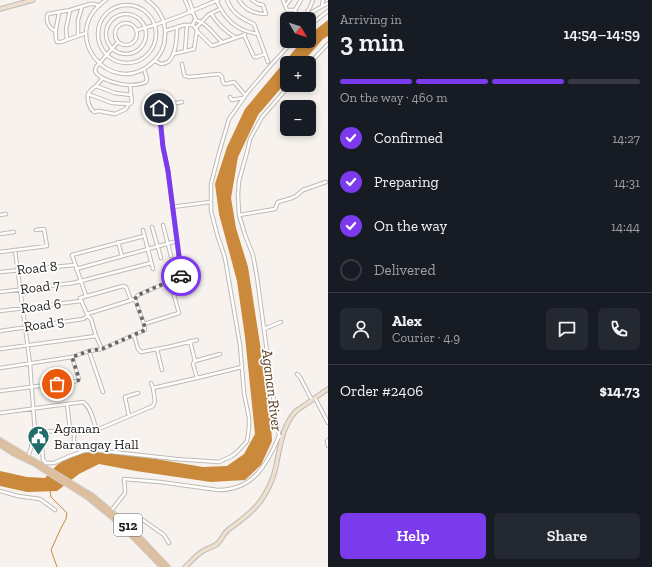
<!DOCTYPE html>
<meta charset="utf-8">
<style>
body{margin:0;font-family:"Zilla Slab",serif;background:#242831;color:#f1f3f6;height:100vh;display:flex;flex-direction:column;font-size:15px;white-space:nowrap}
*{box-sizing:border-box;margin:0}
p{font-size:13px;color:#9ea1a6}
.icon{flex:none;width:22px;height:22px;fill:none;stroke:currentColor;stroke-width:2;stroke-linecap:round;stroke-linejoin:round}
.map{position:relative;flex:1;overflow:hidden}
.sheet{display:flex;flex-direction:column;background:#171b24;width:324px}
.sheet>*{flex:none}
.needle{width:26px;rotate:129deg}
.tools{position:absolute;left:280px;top:12px;display:grid;gap:8px}
.tools a{display:grid;place-items:center;width:36px;height:36px;border-radius:6px;background:#171b24;box-shadow:0 2px 6px #0003;font-size:20px}
.pin{position:absolute;display:grid;place-items:center;width:34px;height:34px;color:#fff;margin:-17px;border:2px solid #fff;border-radius:50%;box-shadow:0 1px 4px #0007}
.courier{position:absolute;display:grid;place-items:center;width:40px;height:40px;margin:-20px;border:3px solid #7c3aed;border-radius:50%;background:#fff;color:#222;box-shadow:0 1px 5px #0007}
.headline em{font-style:normal;font-weight:600}
.headline div{display:flex;flex-direction:column-reverse}
.headline{display:flex;align-items:center;justify-content:space-between;height:68px;padding:0 12px}
h1{font-size:26px;font-weight:600;line-height:30px}
.bar{display:grid;grid-template-columns:repeat(4,1fr);gap:6px 4px;align-content:center;height:48px;padding:0 12px}
.bar i{height:5px;border-radius:3px;background:#363941}
.bar .selected{background:#7c3aed}
.bar p{grid-column:span 4}
.line{display:flex;align-items:center;gap:10px;padding:0 12px;border-top:1px solid #363941}
.line div{flex:1}
.round{display:grid;place-items:center;flex:none;width:42px;height:42px;border-radius:6px;background:#242831}
ol{padding:0 12px;list-style:none}
li{display:flex;align-items:center;gap:12px;height:44px}
li p{margin-inline-start:auto}
li .icon{padding:4px;border-radius:50%;background:#7c3aed;color:#fff;stroke-width:4}
li:last-child{color:#9ea1a6}
li i{width:22px;height:22px;border:2px solid #363941;border-radius:50%}
.cta{display:flex;gap:8px;margin-top:auto;padding:8px 12px}
.cta a{flex:1;height:46px;border-radius:6px;background:#7c3aed;color:#fff;font-size:16px;font-weight:600;line-height:46px;text-align:center}
.cta a+a{background:#242831;color:#f1f3f6}
main{display:flex;flex:1;min-height:0}
.map>svg:first-child{display:block}
.water{fill:#ca893b}
.lines{fill:none;stroke-linecap:round;stroke-linejoin:round}
.stream{stroke:#ca893b;stroke-width:1}
.street-casing{stroke:#bebab5;stroke-width:4.5}
.secondary-casing{stroke:#bebab5;stroke-width:5.5}
.primary-casing{stroke:#cececd;stroke-width:6}
.street{stroke:#fff;stroke-width:2.5}
.secondary{stroke:#eedfcf;stroke-width:3.5}
.primary{stroke:#ddbf9e;stroke-width:4}
.done{stroke:#6b6966;stroke-width:4;stroke-dasharray:0 7.2}
.route{stroke:#7c3aed;stroke-width:5}
.labels{text-anchor:middle;dominant-baseline:central;stroke-width:3.5;stroke-linejoin:round;paint-order:stroke}
.shield{fill:#fff;stroke:#636261;stroke-width:1}
.shield-label{font-size:13px;font-weight:bold;fill:#201f1d}
.street-label{font-size:14px;fill:#201f1d;stroke:#fff}
.poi-label{font-size:14px;fill:#201f1d;stroke:#fff;text-anchor:start}
.water-label{font-size:15px;font-style:italic;fill:#573b1b;stroke:#fff}
</style>
<main>
<div class="map">
<svg width="328" height="567" viewBox="0 0 328 567">
<rect width="100%" height="100%" fill="#f7f2ed"/>
<path class="water" d="M328,20V36L323,39L302,63H287V81L258,115L238,157L231,198L236,228L248,267L270,408L272,441L261,465L245,480L211,482L136,471L99,464L79,474L57,491L27,492L0,486V471L27,477L45,478L57,465L73,454L85,450L132,455L203,467L227,466L244,454L255,434L245,337L237,281L219,214L215,184L227,147L245,109L302,41H309V35Z"/>
<g class="lines">
<path class="stream" d="M50,491L51,497L67,513L66,519L61,528L51,550L57,567"/>
<defs>
<path id="street" d="M106,0C56,34 111,100 152,63C160,56 165,47 165,36C166,21 159,8 147,0
M185,0L190,12L193,13L196,20
M189,0L193,11
M216,0C225,20 237,31 258,34
M227,0C232,13 242,19 254,24L268,62
M239,0C245,10 254,14 266,14L263,5L258,4L252,0
M283,0L287,10H295L301,0
M98 34a29 29 0 1 1 58 0a29 29 0 1 1-58 0Z
M285,6L290,0
M322,6L323,0
M295,10L298,19
M59,12C58,22 53,34 57,42H61L86,33
M211,13C217,24 225,31 236,38
M106 34a20 20 0 1 1 40 0a20 20 0 1 1-40 0Z
M305,16L310,7L313,0
M300,19L328,3
M115 34a11 11 0 1 1 22 0a11 11 0 1 1-22 0Z
M193,25L194,21L196,20C208,24 213,34 222,42
M309,26L328,11
M196,28L208,15L220,9
M137,30L155,25L180,16L218,0
M56,31C50,29 46,23 47,16L48,14L70,10L90,4H95L99,6
M165,31L184,25H193L197,30L194,49L173,54
M197,31L212,46L244,35
M245,34L244,35L254,57H257L265,54
M78,36V20L82,7
M67,40L66,29L70,10
M118,42L96,67L95,71C99,80 121,85 130,85C136,85 142,84 146,82L147,79L144,69
M185,51L187,25
M155,61L161,64C163,64 166,63 168,62C176,55 177,37 177,27
M182,64L184,74L185,76L189,77L219,74L222,77L223,83L226,84L234,82L245,95
M309,64L328,44
M103,78L96,86L115,93L131,95L130,85
M96,86L91,90L88,94L112,103L130,104L132,102L131,95
M88,94C87,100 89,108 94,112L99,111L115,114L126,109L128,105
M230,97L232,100L243,98
M172,207L210,202
M0,215L6,214
M239,215L275,209L278,202L292,198L296,196L303,190L326,182
M163,225L171,256
M152,227L161,258
M143,230L153,269
M0,234L14,232
M118,242L122,256
M15,250L30,364L35,433L33,435L31,448L28,457
M0,252L47,246L44,229L36,230
M76,269L177,241
M0,272L75,265
M0,292L73,283L151,263
M174,295L192,288
M86,296L72,255L144,236
M131,300L126,287L123,286L80,298L87,314L135,299
M0,311L81,301
M87,315L91,319L96,336L102,349
M144,324L179,313L170,281
M264,329L281,322
M0,331L83,319L88,316
M134,335L138,349L141,352L168,347L197,340
M0,349L96,336
M157,349L162,370
M89,351L103,392
M195,361L220,354
M0,368L72,357L89,351L102,349L145,330L144,324L135,299L138,295L178,278L182,274L179,256L168,171L163,147L159,108L160,106L182,102
M297,374L300,377L312,400
M197,378L242,367
M151,383L153,388
M0,391L77,381L79,379L72,357
M315,398L328,423
M67,404L70,429
M0,413L67,404L83,402C91,407 93,420 96,428L98,429L106,426L153,406L155,401L153,388L197,378L193,364L194,362L195,361L190,341
M129,416L125,397L138,393
M41,432L43,460L46,463H54L70,456L84,451L94,450L176,459L219,462L232,456L238,451L247,441L249,427V418L244,393L240,345L225,258L217,234L211,211V184L219,153L229,119L248,92L271,65L293,41
M35,433L72,429L74,431V442
M282,437L279,436L272,389L257,277L253,255L245,235L239,215L238,194L239,181L247,152L250,139L262,117L290,85
M328,440L327,441L328,446
M0,491L18,496L40,499L55,510
M111,511L125,493V489L124,479L160,482L218,490C253,490 267,465 279,436
M131,528L143,520L164,535L169,543"/>
<path id="secondary" d="M0,9L33,0
M185,567C191,562 196,555 203,551C208,548 213,547 217,544C222,540 223,534 228,530C241,520 255,511 264,496C268,489 272,482 274,474C280,453 280,428 296,411L328,389"/>
<path id="primary" d="M0,440L93,496L131,528L168,567
M0,445L14,454L33,463L87,497L120,524L162,567"/>
</defs>
<use href="#street" class="street-casing"/>
<use href="#secondary" class="secondary-casing"/>
<use href="#primary" class="primary-casing"/>
<use href="#street" class="street"/>
<use href="#secondary" class="secondary"/>
<use href="#primary" class="primary"/>
</g>
<g class="lines">
<path class="done" d="M57,384L79,380V379L72,357L89,351L102,349L145,330L144,324L135,299L138,295L181,276"/>
<path class="route" d="M159,108L163,147L168,171L179,256L183,272L181,276"/>
</g>
<defs>
<symbol id="civic-pin" viewBox="-11 -11 22 30"><path d="M0 17L-7.5 6A9.5 9.5 0 1 1 7.5 6Z" fill="#216c69" stroke="#fff"/><path d="M-.6-6.5H3V-4.5H.6V-3L4-1V1h2V6H-6V1h2V-1L-.6-3ZM-1.2 2.5V6h2.4V2.5Z" fill="#fff"/></symbol>
</defs>
<g fill-rule="evenodd">
<use href="#civic-pin" x="26" y="424" width="25" height="34"/>
</g>
<g class="labels">
<rect class="shield" x="114" y="514" width="28" height="22" rx="3"/>
<g class="shield-label">
<text x="128" y="525">512</text>
</g>
<g class="street-label">
<text transform="translate(37 268) rotate(-6)">Road 8</text>
<text transform="translate(40 287) rotate(-7)">Road 7</text>
<text transform="translate(41 306) rotate(-7)">Road 6</text>
<text transform="translate(44 324) rotate(-9)">Road 5</text>
</g>
<g class="poi-label">
<text x="54" y="428">Aganan<tspan x="54" dy="16">Barangay Hall</tspan></text>
</g>
<g class="water-label">
<text transform="translate(272 390) rotate(83)">Aganan River</text>
</g>
</g>
</svg>
<div class="tools">
<a><svg class="needle" viewBox="-14 -14 28 28"><path d="M0-13l5 13h-10z" fill="#e53935"/><path d="M0 13l5-13h-10z" fill="#9ea1a6"/></svg></a>
<a>+</a>
<a>−</a>
</div>
<div class="pin" style="left:57px;top:384px;background:#ea580c"><svg class="icon" aria-label="bag" viewBox="0 0 24 24"><path d="M5 8h14l-1 12H6zM9 8a3 3 0 0 1 6 0"/></svg></div>
<div class="pin" style="left:159px;top:108px;background:#1f2937"><svg class="icon" aria-label="home" viewBox="0 0 24 24"><path d="M3 11l9-7 9 7M6 9v11h12V9"/></svg></div>
<div class="courier" style="left:181px;top:276px"><svg class="icon" aria-label="car" viewBox="0 0 24 24"><path d="M5 17H2v-5l4-1 3-4h7l3 4 3 1v5h-3M9 17h6M6 11h13"/><circle cx="7" cy="17" r="2"/><circle cx="17" cy="17" r="2"/></svg></div>
</div>
<section class="sheet">
<div class="headline"><div><h1>3 min</h1><p>Arriving in</p></div><em>14:54–14:59</em></div>
<div class="bar"><i class="selected"></i><i class="selected"></i><i class="selected"></i><i></i><p>On the way · 460 m</p></div>
<ol>
<li><svg class="icon" aria-label="check" viewBox="0 0 24 24"><path d="M5 12l5 5 9-10"/></svg>Confirmed<p>14:27</p></li>
<li><svg class="icon" aria-label="check" viewBox="0 0 24 24"><path d="M5 12l5 5 9-10"/></svg>Preparing<p>14:31</p></li>
<li><svg class="icon" aria-label="check" viewBox="0 0 24 24"><path d="M5 12l5 5 9-10"/></svg>On the way<p>14:44</p></li>
<li><i></i>Delivered</li>
</ol>
<div class="line" style="height:72px"><a class="round"><svg class="icon" aria-label="person" viewBox="0 0 24 24"><circle cx="12" cy="8" r="4"/><path d="M4 21q1-7 8-7t8 7"/></svg></a><div><b>Alex</b><p>Courier · 4.9</p></div><a class="round"><svg class="icon" aria-label="chat" viewBox="0 0 24 24"><path d="M4 5h16v11H9l-5 4z"/></svg></a><a class="round"><svg class="icon" aria-label="phone" viewBox="0 0 24 24"><path d="M5 4h4l2 5-3 2q2 4 5 5l2-3 5 2v4C11 20 4 13 5 4z"/></svg></a></div>
<div class="line" style="height:52px"><div>Order #2406</div><b>$14.73</b></div>
<div class="cta"><a>Help</a><a>Share</a></div>
</section>
</main>
